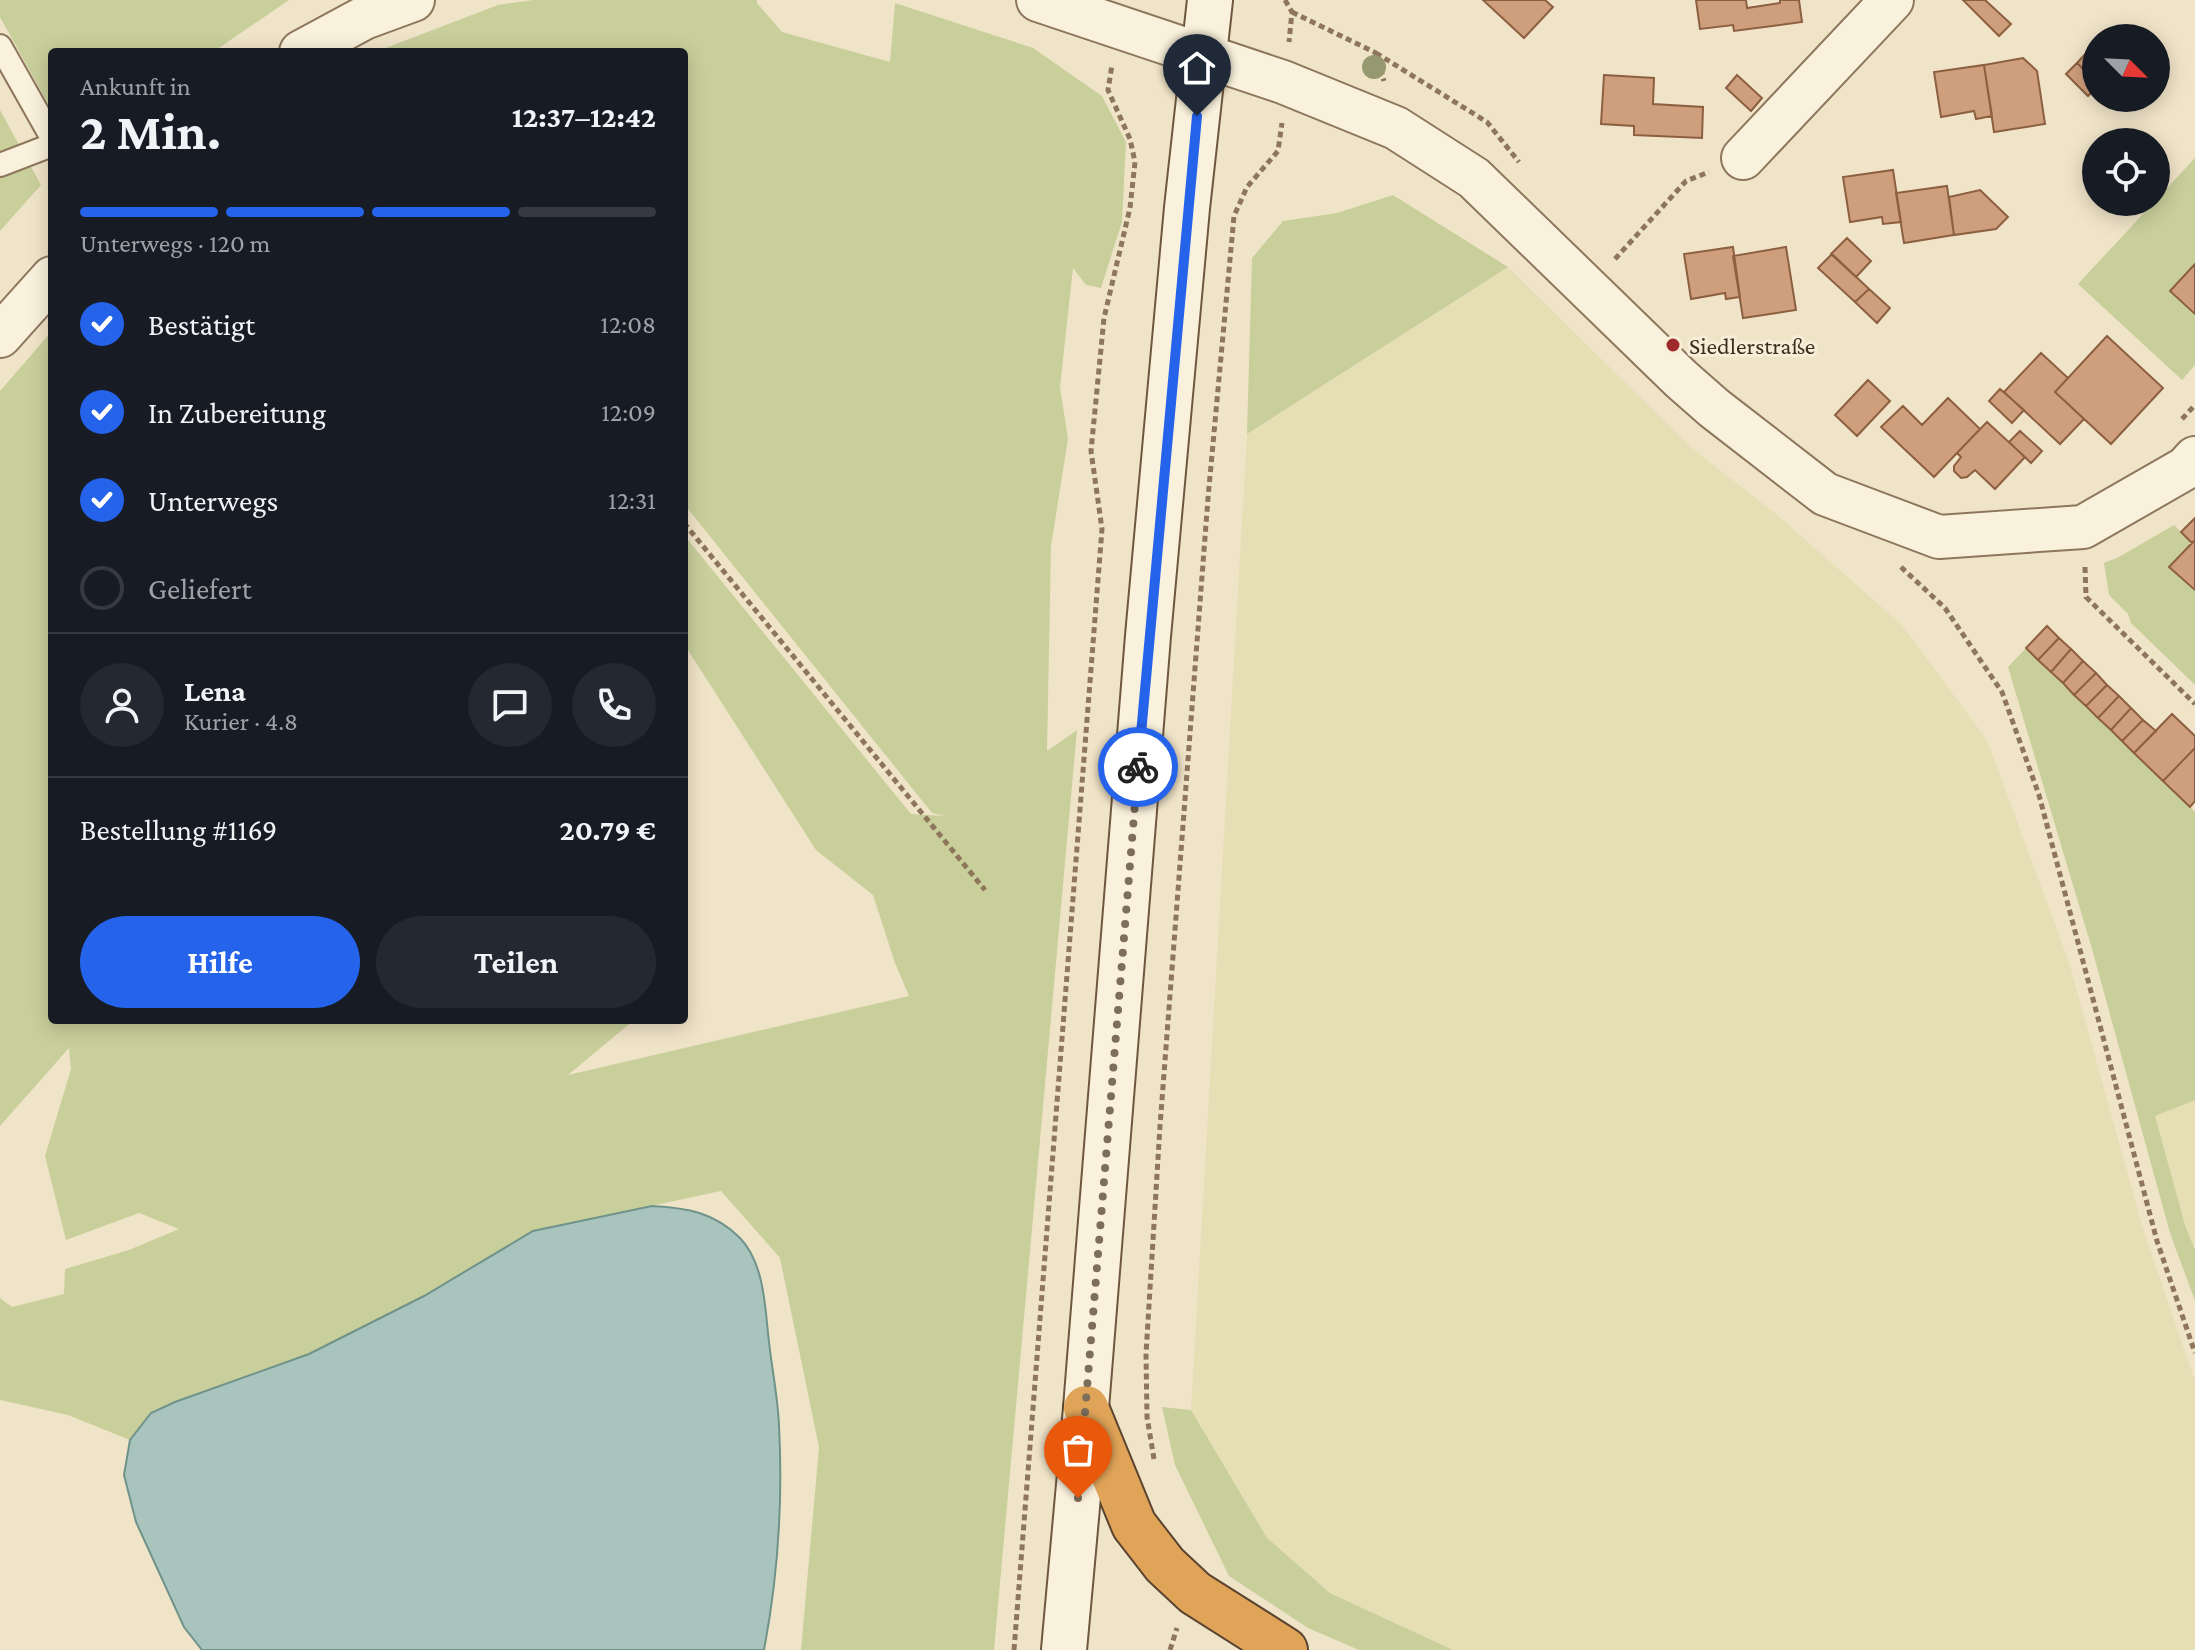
<!DOCTYPE html>
<html lang="de">
<meta charset="utf-8">
<style>
body{margin:0;font-family:"Crimson Pro",serif;background:#242831;color:#f1f3f6;height:100vh;display:flex;flex-direction:column;font-size:30px;white-space:nowrap}
*{box-sizing:border-box;margin:0}
p{font-size:26px;color:#9ea1a6}
.icon{flex:none;width:44px;height:44px;fill:none;stroke:currentColor;stroke-width:2;stroke-linecap:round;stroke-linejoin:round}
.map{position:relative;flex:1;overflow:hidden}
.drawer{position:absolute;left:48px;top:48px;width:640px;height:976px;display:flex;flex-direction:column;background:#171b24;border-radius:8px;box-shadow:0 4px 20px #0003}
.drawer>*{flex:none}
.needle{width:52px;rotate:114deg}
.fabs{position:absolute;left:2082px;top:24px;display:grid;gap:16px}
.fabs a{display:grid;place-items:center;width:88px;height:88px;border-radius:50%;background:#171b24;box-shadow:0 4px 20px #0003;font-size:40px}
.pin{position:absolute;display:grid;place-items:center;width:68px;height:68px;color:#fff;margin:-82px -34px;border-radius:50% 50% 50% 0;rotate:-45deg;box-shadow:0 0 8px #0007}
.pin .icon{rotate:45deg}
.courier{position:absolute;display:grid;place-items:center;width:80px;height:80px;margin:-40px;border:6px solid #2563eb;border-radius:50%;background:#fff;color:#222;box-shadow:0 2px 10px #0007}
.headline em{font-style:normal;font-weight:700}
.headline div{display:flex;flex-direction:column-reverse}
.headline{display:flex;align-items:center;justify-content:space-between;height:136px;padding:0 32px}
h1{font-size:52px;font-weight:700;line-height:60px}
.bar{display:grid;grid-template-columns:repeat(4,1fr);gap:12px 8px;align-content:center;height:96px;padding:0 32px}
.bar i{height:10px;border-radius:6px;background:#363941}
.bar .on{background:#2563eb}
.bar p{grid-column:span 4}
.line{display:flex;align-items:center;gap:20px;padding:0 32px;border-top:2px solid #363941}
.line div{flex:1}
.round{display:grid;place-items:center;flex:none;width:84px;height:84px;border-radius:42px;background:#242831}
ol{padding:0 32px;list-style:none}
li{display:flex;align-items:center;gap:24px;height:88px}
li p{margin-inline-start:auto}
li .icon{padding:8px;border-radius:50%;background:#2563eb;color:#fff;stroke-width:4}
li:last-child{color:#9ea1a6}
li i{width:44px;height:44px;border:4px solid #363941;border-radius:50%}
.primary-button{display:flex;gap:16px;margin-top:auto;padding:16px 32px}
.primary-button a{flex:1;height:92px;border-radius:48px;background:#2563eb;color:#fff;font-size:32px;font-weight:700;line-height:92px;text-align:center}
.primary-button a+a{background:#242831;color:#f1f3f6}
.map>svg:first-child{display:block}
.farmland{fill:#e6deb5}
.green{fill:#c9cf9b}
.water{fill:#a9c4bc;stroke:#6f938a;stroke-width:2}
.building{fill:#cf9f7d;stroke:#8d5f41;stroke-width:2}
.lines{fill:none;stroke-linecap:round;stroke-linejoin:round}
.lane-casing{stroke:#8d765c;stroke-width:26}
.street-casing{stroke:#8d765c;stroke-width:46}
.secondary-casing{stroke:#6f573f;stroke-width:48}
.highway-casing{stroke:#5b4430;stroke-width:48}
.path{stroke:#8d765c;stroke-width:5;stroke-dasharray:6 4;stroke-linecap:butt}
.lane{stroke:#faf1dc;stroke-width:22}
.street{stroke:#faf1dc;stroke-width:42}
.secondary{stroke:#faf1dc;stroke-width:44}
.highway{stroke:#e0a458;stroke-width:44}
.tree{fill:#96986f}
.done{stroke:#7c6e5b;stroke-width:8;stroke-dasharray:0 14.4}
.route{stroke:#2563eb;stroke-width:10}
.poi-dot{fill:#9e2a2b;stroke:#f7eed8;stroke-width:3}
.labels{text-anchor:middle;dominant-baseline:central;stroke-width:6;stroke-linejoin:round;paint-order:stroke}
.poi-label{font-size:24px;fill:#3d2e20;stroke:#f7eed8;text-anchor:start}
</style>
<div class="map">
<svg width="2195" height="1650" viewBox="0 0 2195 1650">
<rect width="100%" height="100%" fill="#f0e4c8"/>
<path class="farmland" d="M1508,267L1693,449L1776,514L1901,624L1987,740L2069,962L2143,1229L2195,1381V1650H1453L1330,1593L1267,1538L1191,1410L1247,434Z
M2195,1100V1250L2185,1225L2154,1116Z"/>
<path class="green" d="M0,0H289L213,52H52V111L0,17Z
M533,0H757V3L782,32L890,62L895,3L1033,48L1102,96L1126,142L1122,222L1101,288L1086,285L1073,268L1060,387L1068,439L1051,546L1047,751L1077,730L994,1650H801L819,1447L780,1258L721,1191L533,1231L424,1296L309,1354L175,1402L151,1413L130,1440L68,1415L0,1400V1298L12,1307L64,1294L65,1269L129,1250L179,1229L139,1213L66,1240L45,1156L71,1069L69,1048L0,1126V391L52,331V1020H634L568,1075L909,996L895,963L873,895L816,850L684,644V535L911,814L945,816L932,813L684,504V52H375L498,5Z
M0,110L41,185L0,231Z
M2195,158V264L2171,291L2195,314V365L2182,380L2078,284Z
M1393,195L1508,267L1247,434L1252,258L1283,221L1337,213Z
M2174,525L2192,543L2170,567L2195,590V685L2131,623L2128,614L2109,595L2104,563L2119,557Z
M2026,648L2195,812V1100L2155,1116L2185,1225L2195,1250V1301L2170,1233L2092,949L2008,667Z
M1162,1407L1191,1410L1267,1538L1330,1593L1453,1650H1359L1308,1628L1229,1576L1175,1465Z"/>
<path class="water" d="M652,1206C687,1208 714,1212 740,1238C765,1264 765,1309 769,1342C772,1370 778,1398 779,1426C783,1502 778,1576 764,1650H202L184,1627L136,1522L124,1475L130,1440L151,1413L175,1402L309,1354L424,1296L533,1231Z"/>
<path class="building" d="M1483,0H1545L1553,7L1524,38Z
M1696,0H1746L1747,8L1780,3V0H1799L1802,22L1734,31L1733,25L1700,29Z
M1963,0H1985L2011,24L1999,36Z
M2088,51L2096,59V81L2077,63Z
M2023,58L2037,71L2045,124L1994,132L1984,65Z
M2077,63L2096,81V88L2088,96L2066,74Z
M1984,65L1992,116L1976,119L1974,111L1941,117L1934,72Z
M1604,75L1654,78L1653,104L1703,107L1702,138L1634,135V126L1601,124Z
M1737,75L1762,98L1751,111L1726,88Z
M1893,170L1901,222L1883,224L1882,217L1850,222L1843,177Z
M1947,186L1954,235L1904,243L1896,193Z
M1980,190L2008,217L1996,229L1954,235L1949,197Z
M1847,238L1871,261L1856,277L1831,254Z
M1733,247L1740,297L1726,299L1725,293L1691,299L1684,254Z
M1786,247L1796,310L1743,318L1733,256Z
M1832,254L1869,289L1855,302L1818,268Z
M2195,264V314L2170,291Z
M1869,289L1890,308L1877,323L1855,302Z
M2107,336L2163,388L2111,444L2055,392Z
M2041,353L2068,378L2055,392L2084,419L2060,444L2004,392Z
M1868,380L1890,401L1857,436L1835,415Z
M2000,389L2024,410L2012,423L1989,401Z
M1948,398L1980,429L1934,477L1881,427L1903,406L1922,425Z
M1987,422L2025,457L1995,489L1975,470L1967,477L1961,478L1954,471V466L1961,457L1957,453Z
M2020,431L2042,451L2031,463L2009,442Z
M2195,518V540L2192,543L2181,532Z
M2195,540V590L2169,567Z
M2047,626L2059,638L2038,660L2026,648Z
M2059,638L2071,649L2051,672L2038,660Z
M2071,649L2083,661L2063,683L2051,672Z
M2083,661L2096,673L2074,695L2063,683Z
M2096,673L2107,685L2086,706L2074,695Z
M2107,685L2119,696L2098,718L2086,706Z
M2119,696L2131,708L2111,730L2098,718Z
M2131,708L2143,720L2122,741L2111,730Z
M2172,714L2195,736V748L2163,781L2134,753Z
M2143,720L2156,731L2134,753L2122,741Z
M2195,748V801L2190,807L2163,781Z"/>
<g class="lines">
<defs>
<path id="lane" d="M0,46L52,138
M0,165L52,145"/>
<path id="street" d="M1038,0L1283,82L1396,128L1474,178L1681,379L1714,408L1825,494L1939,537L2083,527L2186,468L2195,458
M301,52L364,18L413,0
M1743,158L1892,0
M0,336L52,278"/>
<path id="secondary" d="M1064,1650L1086,1408L1148,636L1187,208L1210,0"/>
<path id="highway" d="M1086,1408L1134,1525L1165,1565L1195,1593L1285,1650"/>
</defs>
<use href="#lane" class="lane-casing"/>
<use href="#street" class="street-casing"/>
<use href="#secondary" class="secondary-casing"/>
<use href="#highway" class="highway-casing"/>
<path class="path" d="M1285,0L1292,12L1289,42
M1292,12L1376,53L1384,81
M1376,53L1487,122L1519,162
M1615,259L1686,181L1709,172
M2182,419L2195,405
M684,523L985,890
M1901,567L1945,608L2002,692L2039,795L2157,1241L2195,1353
M2085,567L2086,597L2195,704
M1154,1459L1147,1417L1146,1354L1160,1126L1208,498L1234,216L1247,187L1278,151L1282,123
M1014,1650L1102,529L1091,451L1104,318L1130,208L1135,162L1130,139L1108,90L1112,65
M1170,1650L1177,1628"/>
<use href="#lane" class="lane"/>
<use href="#street" class="street"/>
<use href="#secondary" class="secondary"/>
<use href="#highway" class="highway"/>
</g>
<circle class="tree" cx="1374" cy="67" r="12"/>
<g class="lines">
<path class="done" d="M1078,1498L1138,767"/>
<path class="route" d="M1138,767L1197,116"/>
</g>
<circle class="poi-dot" cx="1673" cy="345" r="8"/>
<g class="labels">
<g class="poi-label">
<text x="1689" y="345">Siedlerstraße</text>
</g>
</g>
</svg>
<div class="fabs">
<a><svg class="needle" viewBox="-14 -14 28 28"><path d="M0-13l5 13h-10z" fill="#e53935"/><path d="M0 13l5-13h-10z" fill="#9ea1a6"/></svg></a>
<a><svg class="icon" aria-label="locate" viewBox="0 0 24 24"><circle cx="12" cy="12" r="6"/><path d="M12 2v4M12 18v4M2 12h4M18 12h4"/></svg></a>
</div>
<div class="pin" style="left:1078px;top:1498px;background:#ea580c"><svg class="icon" aria-label="bag" viewBox="0 0 24 24"><path d="M5 8h14l-1 12H6zM9 8a3 3 0 0 1 6 0"/></svg></div>
<div class="pin" style="left:1197px;top:116px;background:#1f2937"><svg class="icon" aria-label="home" viewBox="0 0 24 24"><path d="M3 11l9-7 9 7M6 9v11h12V9"/></svg></div>
<div class="courier" style="left:1138px;top:767px"><svg class="icon" aria-label="bike" viewBox="0 0 24 24"><circle cx="6" cy="16" r="4"/><circle cx="18" cy="16" r="4"/><path d="M6 16l4-8h5l3 8M10 8l3 8H6M13 5h3"/></svg></div>
<section class="drawer">
<div class="headline"><div><h1>2 Min.</h1><p>Ankunft in</p></div><em>12:37–12:42</em></div>
<div class="bar"><i class="on"></i><i class="on"></i><i class="on"></i><i></i><p>Unterwegs · 120 m</p></div>
<ol>
<li><svg class="icon" aria-label="check" viewBox="0 0 24 24"><path d="M5 12l5 5 9-10"/></svg>Bestätigt<p>12:08</p></li>
<li><svg class="icon" aria-label="check" viewBox="0 0 24 24"><path d="M5 12l5 5 9-10"/></svg>In Zubereitung<p>12:09</p></li>
<li><svg class="icon" aria-label="check" viewBox="0 0 24 24"><path d="M5 12l5 5 9-10"/></svg>Unterwegs<p>12:31</p></li>
<li><i></i>Geliefert</li>
</ol>
<div class="line" style="height:144px"><a class="round"><svg class="icon" aria-label="person" viewBox="0 0 24 24"><circle cx="12" cy="8" r="4"/><path d="M4 21q1-7 8-7t8 7"/></svg></a><div><b>Lena</b><p>Kurier · 4.8</p></div><a class="round"><svg class="icon" aria-label="chat" viewBox="0 0 24 24"><path d="M4 5h16v11H9l-5 4z"/></svg></a><a class="round"><svg class="icon" aria-label="phone" viewBox="0 0 24 24"><path d="M5 4h4l2 5-3 2q2 4 5 5l2-3 5 2v4C11 20 4 13 5 4z"/></svg></a></div>
<div class="line" style="height:104px"><div>Bestellung #1169</div><b>20.79 €</b></div>
<div class="primary-button"><a>Hilfe</a><a>Teilen</a></div>
</section>
</div>
